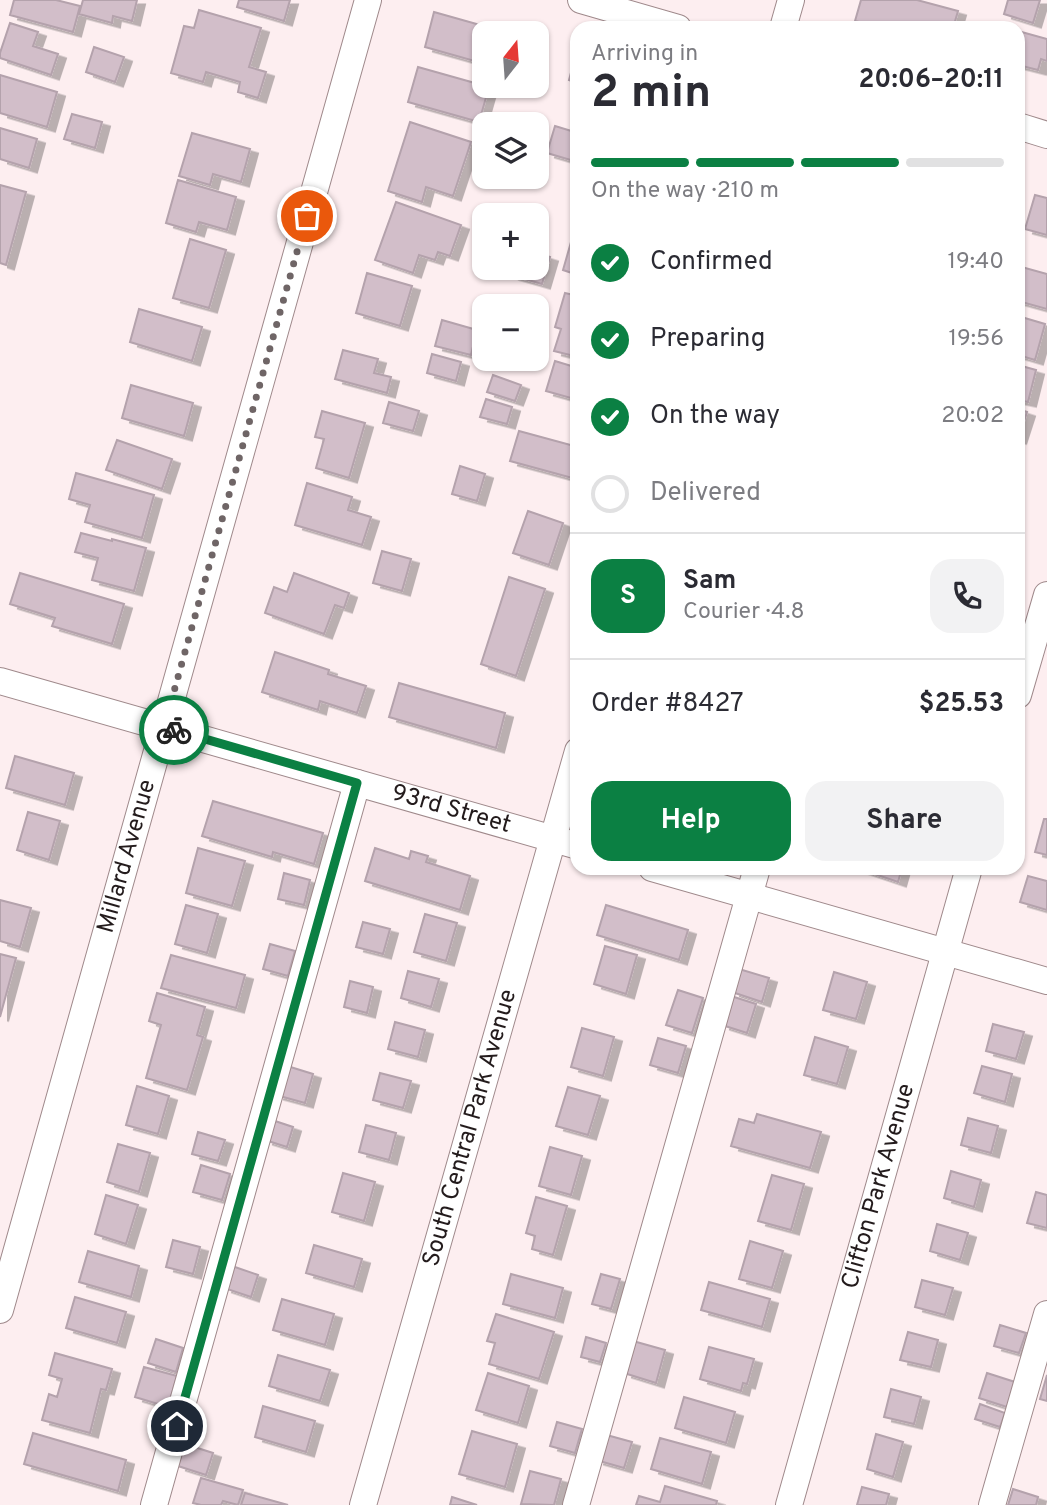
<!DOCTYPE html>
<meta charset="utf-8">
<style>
body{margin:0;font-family:Overpass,sans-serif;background:#f2f2f3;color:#2b2b33;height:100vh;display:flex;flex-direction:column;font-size:26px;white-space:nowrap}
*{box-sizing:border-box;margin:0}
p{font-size:23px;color:#7c7c81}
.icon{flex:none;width:38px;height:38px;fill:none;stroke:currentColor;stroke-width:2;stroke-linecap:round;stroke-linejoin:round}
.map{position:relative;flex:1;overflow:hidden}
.panel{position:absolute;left:570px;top:21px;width:455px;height:854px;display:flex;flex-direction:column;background:#fff;border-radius:21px;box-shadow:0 2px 5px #0004}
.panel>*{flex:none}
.needle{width:46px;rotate:17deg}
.controls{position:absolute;left:472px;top:21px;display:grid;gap:14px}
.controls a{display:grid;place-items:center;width:77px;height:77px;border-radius:14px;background:#fff;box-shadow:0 2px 5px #0004;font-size:35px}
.pin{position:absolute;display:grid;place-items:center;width:60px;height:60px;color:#fff;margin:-30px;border:4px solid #fff;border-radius:50%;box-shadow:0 2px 7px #0007}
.courier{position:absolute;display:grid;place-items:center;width:70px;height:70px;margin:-35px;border:5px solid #0b8043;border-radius:50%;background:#fff;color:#222;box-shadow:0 2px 9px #0007}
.head em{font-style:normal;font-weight:700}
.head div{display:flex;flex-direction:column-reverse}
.head{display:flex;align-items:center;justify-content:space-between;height:119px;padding:0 21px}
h1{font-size:46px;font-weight:700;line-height:52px}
.bar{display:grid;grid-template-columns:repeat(4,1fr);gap:10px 7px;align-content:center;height:84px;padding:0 21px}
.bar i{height:9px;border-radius:5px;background:#e1e1e2}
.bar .active{background:#0b8043}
.bar p{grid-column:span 4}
.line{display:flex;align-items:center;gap:18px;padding:0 21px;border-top:2px solid #e1e1e2}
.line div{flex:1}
.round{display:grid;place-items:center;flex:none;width:74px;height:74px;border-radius:21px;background:#f2f2f3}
ol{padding:0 21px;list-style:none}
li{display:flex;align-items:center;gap:21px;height:77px}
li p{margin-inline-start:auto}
li .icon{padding:7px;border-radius:50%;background:#0b8043;color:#fff;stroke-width:4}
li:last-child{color:#7c7c81}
li i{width:38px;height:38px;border:4px solid #e1e1e2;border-radius:50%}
.cta{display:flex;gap:14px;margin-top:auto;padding:14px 21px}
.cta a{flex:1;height:80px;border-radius:21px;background:#0b8043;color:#fff;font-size:28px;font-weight:700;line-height:80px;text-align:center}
.cta a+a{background:#f2f2f3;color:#2b2b33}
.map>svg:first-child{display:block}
.building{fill:#d2bec9;stroke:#b4a2ac;stroke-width:2;filter:url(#shadow)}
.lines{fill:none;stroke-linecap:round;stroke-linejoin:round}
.minor-casing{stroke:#9f898b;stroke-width:28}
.minor{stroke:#fff;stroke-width:26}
.done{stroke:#6f6566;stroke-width:7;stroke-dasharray:0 12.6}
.route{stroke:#0b8043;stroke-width:9}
.labels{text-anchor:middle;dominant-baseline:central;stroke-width:6;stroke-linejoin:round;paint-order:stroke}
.street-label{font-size:24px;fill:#231b1c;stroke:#fdeef0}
</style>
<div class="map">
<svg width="1047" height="1505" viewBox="0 0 1047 1505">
<defs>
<filter id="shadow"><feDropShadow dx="8" dy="4.5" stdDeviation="0" flood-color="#0004"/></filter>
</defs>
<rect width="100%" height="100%" fill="#fdeef0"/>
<path class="building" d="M14,0H56L80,6L73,32L10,15Z
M83,0H137L132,21L113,16L112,23L79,14Z
M239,0H290L284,21L237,7Z
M861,0H917L958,11L953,28H882L855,21Z
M1008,0H1040L1033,23L1004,14Z
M199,10L261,28L249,67L266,72L258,98L238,92L240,82L206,72L203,82L171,73L184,26L194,28Z
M434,12L505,32V33H485V64L425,47Z
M10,23L38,32L33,46L58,54L51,75L0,58V53Z
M1018,31L1047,39V61L1041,59L1038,70L1018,65Z
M94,47L124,57L115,82L86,72Z
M577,50H578V83L569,80Z
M418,67L489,87L479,122L408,102Z
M0,75L57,92L47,127L0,113Z
M72,114L102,122L95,148L64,139Z
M500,118L521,124H498Z
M410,122L471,142L453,196L426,187L422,202L388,191Z
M555,126L578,133V150L574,161L547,153Z
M0,128L37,139L29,168L0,159Z
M192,133L250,149L241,182L213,174L210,185L179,176Z
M178,180L236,197L227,230L199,222L196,232L166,223Z
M0,185L26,192L6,265L0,263Z
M1035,195L1047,198V235L1025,229Z
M396,202L461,225L450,256L438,252L435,260L419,255L413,273L375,260Z
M573,235L578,237V275L563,270Z
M190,239L226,250L209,308L173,298Z
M537,253L550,257L542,284L511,275L514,268H537Z
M1018,266L1047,274V309L1018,301Z
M367,273L412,286L400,326L356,313Z
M565,293L578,296V357L554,351L561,329L555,327Z
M139,309L202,327L192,361L130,342Z
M1018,316L1045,324L1035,360L1018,355Z
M442,320L477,330L471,355L435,346Z
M343,350L378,359L374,373L391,377L387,393L335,379Z
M432,354L461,362L456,381L427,373Z
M555,361L578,368V400L546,391Z
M1018,365L1036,370L1028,402L1018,400Z
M493,375L521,385L515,401L487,392Z
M131,385L193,403L184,436L122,418Z
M486,399L512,407L507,424L480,417Z
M389,402L419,411L413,431L383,423Z
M1018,409L1027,412L1018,440Z
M322,411L365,423L349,478L316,468L324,439L315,437Z
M519,431L578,447V472L576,479L510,461Z
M117,440L172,459L162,489L106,470Z
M460,466L485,474L477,501L452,494Z
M76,473L154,495L142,538L85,522L90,505L69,499Z
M307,483L352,497L348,510L371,517L362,545L295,525Z
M528,511L563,523L549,565L513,553Z
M81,533L112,541V539L146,548L134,591L92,580L98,558L75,552Z
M382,551L411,559L402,591L373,583Z
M20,573L124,604L112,644L52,626L55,618L10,604Z
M294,573L349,593L344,608L335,605L324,634L265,613L274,587L287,592Z
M509,577L545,589L516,676L481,664Z
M275,652L329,670L328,674L366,686L357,713L320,701L318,710L262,692Z
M399,683L505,713L496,748L389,717Z
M15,756L74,773L65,805L6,788Z
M213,801L323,833L314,864L273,852L272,857L202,836Z
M28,812L60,821L49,860L17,850Z
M1044,819H1047V855L1035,852Z
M198,848L245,861L232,906L186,893Z
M375,848L409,859L411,851L428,856L426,862L470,876L460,910L365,881Z
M857,868H902L898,882Z
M284,873L310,880L304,905L278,899Z
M1028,876L1047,881V910L1020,902Z
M0,900L31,908L20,947L0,941Z
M186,905L218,914L207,953L175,944Z
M606,905L688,930L679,960L597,935Z
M425,914L457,923L446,961L414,952Z
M363,922L390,929L383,954L356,947Z
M270,944L295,951L288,976L263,969Z
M605,946L637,955L626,994L594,984Z
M0,954L16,958L0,1017Z
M171,955L245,975L236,1008L161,988Z
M739,969L769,978L762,1002L732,992Z
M408,971L439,979L431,1007L401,998Z
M834,972L867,982L856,1019L823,1010Z
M350,981L373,987L367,1013L344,1007Z
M678,990L703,998L692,1033L666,1025Z
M157,993L205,1007L197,1035L203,1037L187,1090L146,1078L161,1025L149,1021Z
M731,996L756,1004L747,1033L722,1025Z
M395,1022L425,1030L418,1057L388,1049Z
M993,1024L1024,1032L1016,1059L986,1051Z
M582,1028L614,1037L603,1076L571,1067Z
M815,1037L848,1047L837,1084L804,1075Z
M658,1038L686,1046L678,1073L650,1065Z
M284,1065L313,1074L305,1103L276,1095Z
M982,1066L1012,1074L1005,1102L974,1093Z
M380,1073L411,1081L403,1108L373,1100Z
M137,1086L169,1096L158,1134L126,1125Z
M568,1087L600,1096L588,1135L556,1126Z
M757,1114L821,1132L810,1168L731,1146L739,1119L754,1123Z
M968,1118L998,1126L991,1153L961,1145Z
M272,1120L293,1127L287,1147L265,1140Z
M366,1125L396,1133L389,1160L359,1152Z
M198,1132L225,1140L218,1161L192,1154Z
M118,1144L150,1153L139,1192L107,1182Z
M550,1147L582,1156L571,1195L539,1186Z
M201,1165L230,1174L222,1200L193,1192Z
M951,1171L981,1180L974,1207L944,1198Z
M343,1173L375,1182L364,1221L332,1212Z
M772,1175L804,1184L791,1230L758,1221Z
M1036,1192L1047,1195V1228L1027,1223Z
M106,1195L138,1205L126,1244L95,1234Z
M536,1197L567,1206L553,1255L532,1249L535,1236L526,1233Z
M937,1224L968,1233L960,1260L930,1251Z
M173,1240L200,1247L193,1274L166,1267Z
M750,1241L783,1251L772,1288L739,1279Z
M314,1245L362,1259L354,1287L306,1273Z
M88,1251L139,1266L131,1297L79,1282Z
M232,1266L258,1275L251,1297L224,1288Z
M511,1274L563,1288L555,1318L503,1304Z
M601,1274L620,1279L611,1309L592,1304Z
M922,1280L953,1288L945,1315L915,1307Z
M709,1282L770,1299L762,1327L701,1310Z
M75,1297L126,1312L117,1343L66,1328Z
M282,1299L334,1314L325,1345L273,1330Z
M496,1314L554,1332L539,1379L489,1364L495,1343L487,1341Z
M1000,1325L1026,1333L1019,1353L994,1346Z
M908,1332L938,1340L931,1367L900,1360Z
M586,1337L606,1343L600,1362L581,1357Z
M156,1339L183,1348L176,1372L148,1363Z
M633,1341L665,1350L656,1383L624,1373Z
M709,1347L754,1359L747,1384L743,1383L741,1391L700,1379Z
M55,1353L112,1369L106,1390L101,1389L90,1433L42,1420L49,1394L57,1397L62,1379L49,1375Z
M278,1355L330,1370L320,1401L269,1386Z
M144,1367L177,1376L168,1407L135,1397Z
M488,1373L529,1386L518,1423L476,1410Z
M987,1373L1015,1382L1007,1407L979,1398Z
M1047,1375V1401L1040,1399Z
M891,1389L921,1397L914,1424L884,1417Z
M684,1397L735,1412L726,1443L675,1428Z
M980,1404L1005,1413L1000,1427L975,1419Z
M263,1406L315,1421L306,1452L255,1437Z
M557,1422L582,1429L575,1453L550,1446Z
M472,1431L517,1444L505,1487L459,1474Z
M33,1433L126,1460L118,1491L24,1464Z
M603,1434L632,1442L624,1468L596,1460Z
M876,1434L903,1442L893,1477L867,1469Z
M660,1438L711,1452L702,1484L651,1469Z
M185,1444L213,1453L206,1475L178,1466Z
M530,1471L561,1479L554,1505L521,1504Z
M201,1478L243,1490L238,1505L223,1501L221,1505H201L193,1503Z
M665,1486L717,1501L716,1505H636L639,1496L660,1502Z
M862,1487L889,1494L886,1505H857Z
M1013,1489L1038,1497L1036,1505H1008Z
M245,1493L288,1505H241Z
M452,1497L477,1505H450Z"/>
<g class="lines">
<defs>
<g id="minor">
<path d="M581,0L678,28"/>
<path d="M783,28L791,0"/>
<path d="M1018,126L1047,135"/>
<path id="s1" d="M0,681L578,846"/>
<path d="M1018,695L1047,595"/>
<path d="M652,868L1047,981"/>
<path id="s2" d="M0,1310L368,0"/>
<path d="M154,1505L357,783"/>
<path id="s3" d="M363,1505L578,751"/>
<path d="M576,1505L757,868"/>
<path id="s4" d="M789,1505L969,868"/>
<path d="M992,1505L1047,1314"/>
</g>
</defs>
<use href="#minor" class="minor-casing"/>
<use href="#minor" class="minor"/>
</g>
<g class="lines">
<path class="done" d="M174,730L164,727L307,216"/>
<path class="route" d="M174,730L357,783L177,1426"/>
</g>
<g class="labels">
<g class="street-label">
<text stroke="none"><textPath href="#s1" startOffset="469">93rd Street</textPath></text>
<text stroke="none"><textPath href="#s2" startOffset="471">Millard Avenue</textPath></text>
<text stroke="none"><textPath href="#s3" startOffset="392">South Central Park Avenue</textPath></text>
<text stroke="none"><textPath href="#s4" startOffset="331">Clifton Park Avenue</textPath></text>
</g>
</g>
</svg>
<div class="controls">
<a><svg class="needle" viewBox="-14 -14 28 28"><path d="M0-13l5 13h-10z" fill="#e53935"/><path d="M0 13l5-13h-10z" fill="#7c7c81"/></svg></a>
<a><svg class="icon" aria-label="layers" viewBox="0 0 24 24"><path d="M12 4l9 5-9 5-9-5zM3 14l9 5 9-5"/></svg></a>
<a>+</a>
<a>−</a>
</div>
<div class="pin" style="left:307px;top:216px;background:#ea580c"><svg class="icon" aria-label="bag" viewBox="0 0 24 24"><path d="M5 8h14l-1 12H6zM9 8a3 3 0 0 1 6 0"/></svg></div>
<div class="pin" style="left:177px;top:1426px;background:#1f2937"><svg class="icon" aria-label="home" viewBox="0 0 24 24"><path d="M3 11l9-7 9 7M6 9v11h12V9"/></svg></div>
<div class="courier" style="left:174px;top:730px"><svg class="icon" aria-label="bike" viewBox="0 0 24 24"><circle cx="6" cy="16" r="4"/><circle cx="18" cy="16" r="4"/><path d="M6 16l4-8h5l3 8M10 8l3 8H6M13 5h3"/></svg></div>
<section class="panel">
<div class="head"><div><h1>2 min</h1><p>Arriving in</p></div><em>20:06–20:11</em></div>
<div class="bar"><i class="active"></i><i class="active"></i><i class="active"></i><i></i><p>On the way · 210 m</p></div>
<ol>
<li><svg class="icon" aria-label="check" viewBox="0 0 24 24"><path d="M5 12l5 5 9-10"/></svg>Confirmed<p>19:40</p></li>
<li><svg class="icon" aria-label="check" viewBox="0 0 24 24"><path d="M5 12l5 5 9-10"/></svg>Preparing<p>19:56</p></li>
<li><svg class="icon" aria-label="check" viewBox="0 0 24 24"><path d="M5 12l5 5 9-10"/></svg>On the way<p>20:02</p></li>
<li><i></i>Delivered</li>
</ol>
<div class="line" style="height:126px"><b class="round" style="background:#0b8043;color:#fff">S</b><div><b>Sam</b><p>Courier · 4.8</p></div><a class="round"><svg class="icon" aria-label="phone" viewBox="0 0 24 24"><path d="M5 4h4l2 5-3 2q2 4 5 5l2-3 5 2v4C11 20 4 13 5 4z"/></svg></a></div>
<div class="line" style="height:91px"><div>Order #8427</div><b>$25.53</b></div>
<div class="cta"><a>Help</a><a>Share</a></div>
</section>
</div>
